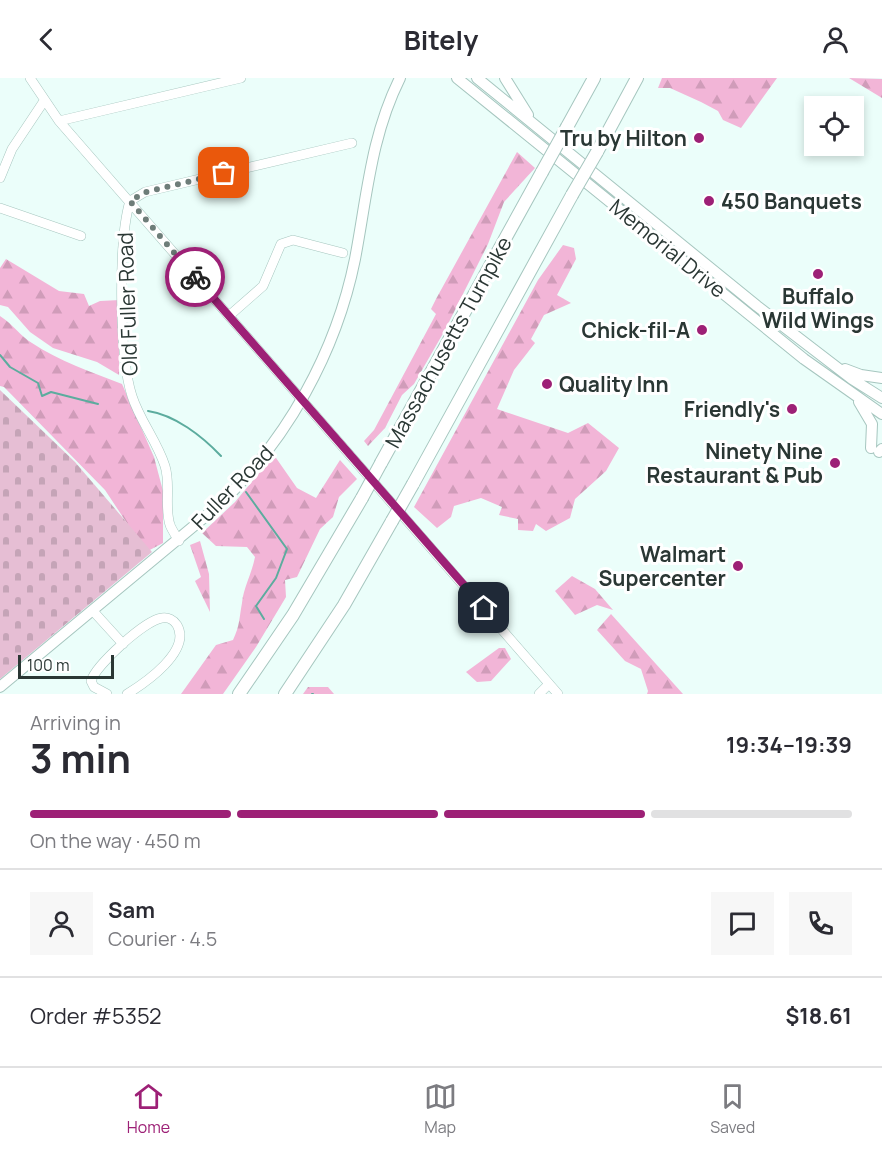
<!DOCTYPE html>
<meta charset="utf-8">
<style>
body{margin:0;font-family:Manrope,sans-serif;background:#f7f7f7;color:#2b2b33;height:100vh;display:flex;flex-direction:column;font-size:22px;white-space:nowrap}
*{box-sizing:border-box;margin:0}
p{font-size:20px;color:#7c7c81}
.icon{flex:none;width:33px;height:33px;fill:none;stroke:currentColor;stroke-width:2;stroke-linecap:round;stroke-linejoin:round}
.map{position:relative;height:616px;overflow:hidden}
.panel{display:flex;flex-direction:column;background:#fff;flex:1}
.panel>*{flex:none}
.buttons{position:absolute;left:804px;top:18px;display:grid;gap:12px}
.buttons a{display:grid;place-items:center;width:60px;height:60px;border-radius:0px;background:#fff;box-shadow:0 3px 9px #0003;font-size:30px}
.scale{position:absolute;left:18px;bottom:15px;width:96px;box-sizing:border-box;padding-left:6px;border:3px solid #2a3734;border-top:0;font-size:16px;line-height:21px;white-space:nowrap;color:#2a3734;-webkit-text-stroke:4px #fff;paint-order:stroke}
.pin{position:absolute;display:grid;place-items:center;width:51px;height:51px;color:#fff;margin:-26px;border-radius:12px;box-shadow:0 3px 9px #0006}
.courier{position:absolute;display:grid;place-items:center;width:60px;height:60px;margin:-30px;border:4px solid #9d2076;border-radius:50%;background:#fff;color:#222;box-shadow:0 2px 8px #0007}
.overview em{font-style:normal;font-weight:700}
.overview div{display:flex;flex-direction:column-reverse}
.overview{display:flex;align-items:center;justify-content:space-between;height:102px;padding:0 30px}
h1{font-size:39px;font-weight:700;line-height:45px}
.bar{display:grid;grid-template-columns:repeat(4,1fr);gap:9px 6px;align-content:center;height:72px;padding:0 30px}
.bar i{height:8px;border-radius:4px;background:#e1e1e2}
.bar .current{background:#9d2076}
.bar p{grid-column:span 4}
.line{display:flex;align-items:center;gap:15px;padding:0 30px;border-top:2px solid #e1e1e2}
.line div{flex:1}
.round{display:grid;place-items:center;flex:none;width:63px;height:63px;border-radius:0px;background:#f7f7f7}
header{display:flex;justify-content:space-between;align-items:center;height:78px;padding:0 30px;background:#fff;font-size:27px;font-weight:700}
.dock{display:flex;justify-content:space-around;align-items:center;height:84px;border-top:2px solid #e1e1e2;background:#fff;font-size:16px;color:#7c7c81}
.dock a{display:grid;justify-items:center;gap:3px}
.dock .current{color:#9d2076}
.map>svg:first-child{display:block}
.forest{fill:url(#forest-firs)}
.cemetery{fill:url(#cemetery-stones)}
.lines{fill:none;stroke-linecap:round;stroke-linejoin:round}
.stream{stroke:#5cac9e;stroke-width:2}
.minor-casing{stroke:#a6c6bf;stroke-width:10}
.major-casing{stroke:#a6c6bf;stroke-width:12}
.highway-casing{stroke:#a6c6bf;stroke-width:14}
.minor{stroke:#fff;stroke-width:9}
.major{stroke:#fff;stroke-width:10}
.highway{stroke:#fff;stroke-width:12}
.highway-bridge-casing{stroke:#a6c6bf;stroke-width:14;stroke-linecap:butt}
.highway-bridge{stroke:#fff;stroke-width:12}
.done{stroke:#6e7d79;stroke-width:6;stroke-dasharray:0 10.8}
.route{stroke:#9d2076;stroke-width:8}
.poi-dot{fill:#9d2076;stroke:#fff;stroke-width:2}
.labels{text-anchor:middle;dominant-baseline:central;stroke-width:6;stroke-linejoin:round;paint-order:stroke}
.poi-label{font-size:21px;font-weight:bold;fill:#2a3734;stroke:#fff;text-anchor:end}
.street-label{font-size:21px;fill:#2a3734;stroke:#fff}
</style>
<header><svg class="icon" aria-label="back" viewBox="0 0 24 24"><path d="M15 5l-7 7 7 7"/></svg>Bitely<svg class="icon" aria-label="person" viewBox="0 0 24 24"><circle cx="12" cy="8" r="4"/><path d="M4 21q1-7 8-7t8 7"/></svg></header>
<div class="map">
<svg width="882" height="616" viewBox="0 0 882 616">
<defs>
<pattern id="forest-firs" width="22" height="20" patternUnits="userSpaceOnUse" patternTransform="scale(1.5)"><rect width="22" height="20" fill="#f2b5d7"/><path d="M5 1l3.5 6h-7zM16 11l3.5 6h-7z" fill="#d09cb9"/></pattern>
<pattern id="cemetery-stones" width="16" height="16" patternUnits="userSpaceOnUse" patternTransform="scale(1.5)"><rect width="16" height="16" fill="#e6bed4"/><path d="M2 7V4a2 2 0 0 1 4 0v3zM10 15v-3a2 2 0 0 1 4 0v3z" fill="#c5a4b7"/></pattern>
</defs>
<rect width="100%" height="100%" fill="#ebfefa"/>
<path class="forest" d="M662,0H777L741,50L723,42L718,33L701,24L670,10H658Z
M849,0L882,1V20Z
M517,74L535,90L504,124L488,166L445,252L414,306L402,317L385,350L368,368L364,363L374,352L436,236L431,231L436,221Z
M563,167L574,170L576,181L557,217L571,225L544,237L531,261L535,265L514,292L497,331L568,355L588,345L619,370L606,393L575,421L570,440L546,453L536,446L533,453L518,452V441L499,437L502,429L481,420L454,428L451,439L437,450L414,429L538,202Z
M6,181L59,213L84,216L89,228L100,223L120,222L119,297L97,284L53,270L30,254L8,229L0,227V190Z
M0,238C14,247 20,258 32,265C59,283 91,294 122,306L154,379L163,413V465L146,474L105,412L4,309L0,308Z
M274,377L297,410L316,420L340,382L357,401L339,419L333,439L320,451L297,499L285,502L286,519L256,569L223,616H181L216,567L233,562C240,547 239,541 242,525C243,511 252,495 255,479L247,469L216,468L202,455L235,424Z
M200,463L209,496L210,534L195,503L201,499L190,467Z
M572,498L595,511L613,532L597,527L575,537L555,513Z
M611,536L683,616H647L648,613L641,591L625,583L597,552Z
M499,570H505L511,581L491,603L477,604L466,594Z
M308,609H328L334,616H303Z"/>
<path class="cemetery" d="M0,312L75,384L152,474L0,601Z"/>
<g class="lines">
<path class="stream" d="M0,277L10,289L38,305L42,318L51,314L98,326
M148,333C175,337 202,358 221,378
M246,414L287,471L276,500L256,528L264,541
M312,616H313"/>
<defs>
<path id="minor" d="M30,0L59,43L558,616
M59,43L241,0
M0,100L12,71L44,23
M0,130L81,158
M230,237L263,208L281,166L293,162L343,175
M179,463C176,458 172,452 170,447C164,428 171,407 165,388C157,363 140,343 132,318C119,278 118,163 130,123L145,114L352,65
M93,533L123,566
M107,616L94,609L91,603C96,587 145,542 162,540C168,539 174,542 177,547C192,573 145,605 127,616
M539,616L549,606"/>
<path id="major" d="M457,0L804,281L882,336
M477,0L757,228L852,301L882,320
M505,0L528,37
M845,291L861,297L882,300
M859,324L872,346L871,370
M879,374L882,371
M0,609L218,428C287,362 336,275 355,181C367,118 371,58 400,0"/>
<path id="highway" d="M567,49L594,0
M597,74L637,0
M381,385L542,94
M413,406L572,117
M239,616L293,537L362,420
M285,616L344,527L392,443"/>
</defs>
<use href="#minor" class="minor-casing"/>
<use href="#major" class="major-casing"/>
<use href="#highway" class="highway-casing"/>
<use href="#minor" class="minor"/>
<use href="#major" class="major"/>
<use href="#highway" class="highway"/>
<defs>
<path id="highway-bridge" d="M542,94L567,49
M572,117L597,74
M362,420L381,385
M392,443L413,406"/>
</defs>
<use href="#highway-bridge" class="highway-bridge-casing"/>
<use href="#highway-bridge" class="highway-bridge"/>
</g>
<g class="lines">
<path class="done" d="M195,199L130,123L146,114L224,95"/>
<path class="route" d="M195,199L484,530"/>
</g>
<g class="poi-dot">
<circle cx="699" cy="60" r="6"/>
<circle cx="709" cy="123" r="6"/>
<circle cx="818" cy="196" r="6"/>
<circle cx="702" cy="252" r="6"/>
<circle cx="547" cy="306" r="6"/>
<circle cx="792" cy="331" r="6"/>
<circle cx="835" cy="385" r="6"/>
<circle cx="738" cy="488" r="6"/>
</g>
<g class="labels">
<g class="poi-label">
<text x="687" y="60">Tru by Hilton</text>
<text x="721" y="123" text-anchor="start">450 Banquets</text>
<text x="818" y="218" text-anchor="middle">Buffalo<tspan x="818" dy="24">Wild Wings</tspan></text>
<text x="690" y="252">Chick-fil-A</text>
<text x="559" y="306" text-anchor="start">Quality Inn</text>
<text x="780" y="331">Friendly's</text>
<text x="823" y="373">Ninety Nine<tspan x="823" dy="24">Restaurant &amp; Pub</tspan></text>
<text x="726" y="476">Walmart<tspan x="726" dy="24">Supercenter</tspan></text>
</g>
<g class="street-label">
<text transform="translate(668 170) rotate(39)">Memorial Drive</text>
<text transform="translate(127 226) rotate(-92)">Old Fuller Road</text>
<text transform="translate(448 264) rotate(-61)">Massachusetts Turnpike</text>
<text transform="translate(232 409) rotate(-46)">Fuller Road</text>
</g>
</g>
</svg>
<div class="buttons">
<a><svg class="icon" aria-label="locate" viewBox="0 0 24 24"><circle cx="12" cy="12" r="6"/><path d="M12 2v4M12 18v4M2 12h4M18 12h4"/></svg></a>
</div>
<div class="scale">100 m</div>
<div class="pin" style="left:224px;top:95px;background:#ea580c"><svg class="icon" aria-label="bag" viewBox="0 0 24 24"><path d="M5 8h14l-1 12H6zM9 8a3 3 0 0 1 6 0"/></svg></div>
<div class="pin" style="left:484px;top:530px;background:#1f2937"><svg class="icon" aria-label="home" viewBox="0 0 24 24"><path d="M3 11l9-7 9 7M6 9v11h12V9"/></svg></div>
<div class="courier" style="left:195px;top:199px"><svg class="icon" aria-label="bike" viewBox="0 0 24 24"><circle cx="6" cy="16" r="4"/><circle cx="18" cy="16" r="4"/><path d="M6 16l4-8h5l3 8M10 8l3 8H6M13 5h3"/></svg></div>
</div>
<section class="panel">
<div class="overview"><div><h1>3 min</h1><p>Arriving in</p></div><em>19:34–19:39</em></div>
<div class="bar"><i class="current"></i><i class="current"></i><i class="current"></i><i></i><p>On the way · 450 m</p></div>
<div class="line" style="height:108px"><a class="round"><svg class="icon" aria-label="person" viewBox="0 0 24 24"><circle cx="12" cy="8" r="4"/><path d="M4 21q1-7 8-7t8 7"/></svg></a><div><b>Sam</b><p>Courier · 4.5</p></div><a class="round"><svg class="icon" aria-label="chat" viewBox="0 0 24 24"><path d="M4 5h16v11H9l-5 4z"/></svg></a><a class="round"><svg class="icon" aria-label="phone" viewBox="0 0 24 24"><path d="M5 4h4l2 5-3 2q2 4 5 5l2-3 5 2v4C11 20 4 13 5 4z"/></svg></a></div>
<div class="line" style="height:78px"><div>Order #5352</div><b>$18.61</b></div>
</section>
<nav class="dock">
<a class="current"><svg class="icon" aria-label="home" viewBox="0 0 24 24"><path d="M3 11l9-7 9 7M6 9v11h12V9"/></svg>Home</a>
<a><svg class="icon" aria-label="map" viewBox="0 0 24 24"><path d="M3 6l6-2 6 2 6-2v14l-6 2-6-2-6 2zM9 4v14M15 6v14"/></svg>Map</a>
<a><svg class="icon" aria-label="saved" viewBox="0 0 24 24"><path d="M7 4h10v16l-5-4-5 4z"/></svg>Saved</a>
</nav>
